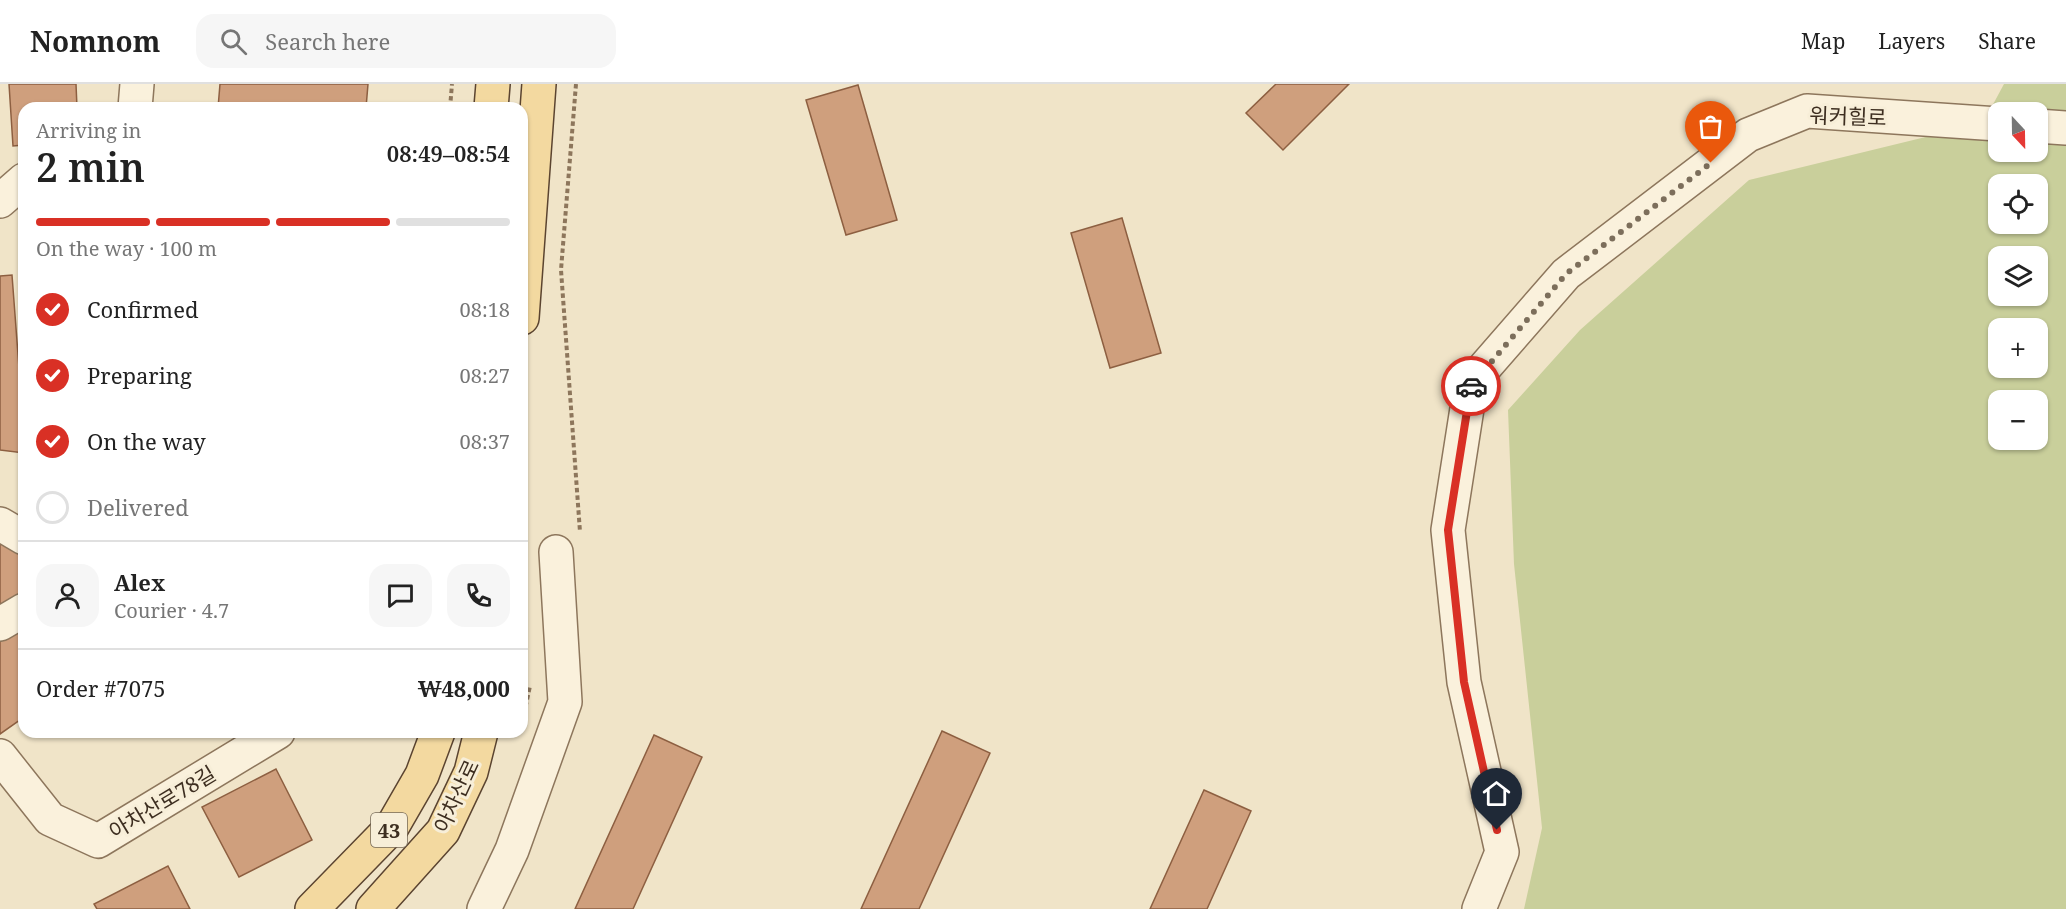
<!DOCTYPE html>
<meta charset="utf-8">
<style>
body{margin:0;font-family:"Noto Serif","Noto Sans KR",serif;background:#f6f6f6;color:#222;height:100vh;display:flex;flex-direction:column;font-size:22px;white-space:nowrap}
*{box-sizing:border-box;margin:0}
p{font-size:20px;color:#767676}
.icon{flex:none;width:33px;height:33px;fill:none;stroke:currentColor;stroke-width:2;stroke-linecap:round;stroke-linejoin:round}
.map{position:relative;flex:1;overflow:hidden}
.panel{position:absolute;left:18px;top:18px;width:510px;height:636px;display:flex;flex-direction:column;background:#fff;border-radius:18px;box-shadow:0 2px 4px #0004}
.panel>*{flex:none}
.needle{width:39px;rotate:158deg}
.buttons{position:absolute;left:1988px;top:18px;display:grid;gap:12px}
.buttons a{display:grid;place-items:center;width:60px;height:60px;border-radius:12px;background:#fff;box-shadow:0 2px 4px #0004;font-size:30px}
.pin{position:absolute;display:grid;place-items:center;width:51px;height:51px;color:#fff;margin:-62px -26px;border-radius:50% 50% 50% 0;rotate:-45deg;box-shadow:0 0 6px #0007}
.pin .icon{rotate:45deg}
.courier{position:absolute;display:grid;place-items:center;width:60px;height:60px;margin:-30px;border:4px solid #d93025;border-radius:50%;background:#fff;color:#222;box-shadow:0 2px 8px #0007}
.overview em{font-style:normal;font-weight:600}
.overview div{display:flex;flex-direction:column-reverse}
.overview{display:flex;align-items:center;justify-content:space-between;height:102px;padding:0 18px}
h1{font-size:39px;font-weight:600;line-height:45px}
.bar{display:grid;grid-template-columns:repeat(4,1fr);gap:9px 6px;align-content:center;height:72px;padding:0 18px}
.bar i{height:8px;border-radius:4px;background:#e0e0e0}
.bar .on{background:#d93025}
.bar p{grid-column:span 4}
.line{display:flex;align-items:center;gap:15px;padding:0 18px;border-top:2px solid #e0e0e0}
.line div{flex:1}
.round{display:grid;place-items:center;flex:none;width:63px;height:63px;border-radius:18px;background:#f6f6f6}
ol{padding:0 18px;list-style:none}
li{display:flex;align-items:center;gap:18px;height:66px}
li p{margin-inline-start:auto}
li .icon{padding:6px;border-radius:50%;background:#d93025;color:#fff;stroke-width:4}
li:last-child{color:#767676}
li i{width:33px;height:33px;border:3px solid #e0e0e0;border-radius:50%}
header{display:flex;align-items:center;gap:36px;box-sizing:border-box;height:84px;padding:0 30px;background:#fff;border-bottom:2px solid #e0e0e0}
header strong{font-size:28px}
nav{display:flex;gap:33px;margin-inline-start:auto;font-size:21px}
.search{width:420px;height:54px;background:#f6f6f6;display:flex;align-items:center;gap:15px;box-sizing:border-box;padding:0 21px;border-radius:18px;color:#767676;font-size:22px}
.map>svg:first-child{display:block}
.green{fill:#c9cf9b;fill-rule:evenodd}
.building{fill:#cf9f7d;stroke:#8d5f41;stroke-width:1.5}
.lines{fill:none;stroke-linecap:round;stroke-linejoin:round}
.minor-casing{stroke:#8d765c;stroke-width:36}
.major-casing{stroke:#5b4430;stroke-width:36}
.path{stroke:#8d765c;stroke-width:4;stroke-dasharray:4.5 3;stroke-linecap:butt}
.minor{stroke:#faf1dc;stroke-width:33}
.major{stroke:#f3d9a0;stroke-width:33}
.done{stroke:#7c6e5b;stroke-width:6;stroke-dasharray:0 10.8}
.route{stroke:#d93025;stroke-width:8}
.labels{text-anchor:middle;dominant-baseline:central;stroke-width:6;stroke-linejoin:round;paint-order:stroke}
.shield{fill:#f7eed8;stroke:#756857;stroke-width:1.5}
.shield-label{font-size:20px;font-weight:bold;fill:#3d2e20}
.street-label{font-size:21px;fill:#3d2e20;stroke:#f7eed8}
</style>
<header>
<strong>Nomnom</strong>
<div class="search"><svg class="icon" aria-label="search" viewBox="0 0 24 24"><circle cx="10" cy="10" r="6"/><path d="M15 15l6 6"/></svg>Search here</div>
<nav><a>Map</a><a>Layers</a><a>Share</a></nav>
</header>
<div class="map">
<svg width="2066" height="825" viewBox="0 0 2066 825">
<rect width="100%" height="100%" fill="#f0e4c8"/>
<path class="green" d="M2004,0H2066V825H1524L1542,744L1514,480L1508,326L1580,246L1749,96L1983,39ZM1998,28H2037V68H1998ZM1998,100H2037V140H1998ZM1998,172H2037V212H1998ZM1998,244H2037V284H1998ZM1998,316H2037V356H1998Z"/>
<path class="building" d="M9,0H76L77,24H24V61L13,62Z
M220,0H368L366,24H218Z
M1276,0H1349L1283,66L1246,29Z
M858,1L897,136L846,151L806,16Z
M1122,134L1161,269L1110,284L1071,149Z
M12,191L24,350V369L0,366V192Z
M0,450L24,464V523L0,536Z
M24,540V633L0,650V554Z
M942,647L990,669L919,825H861Z
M654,651L702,673L633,825H575Z
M276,685L312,756L239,793L202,723Z
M1204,706L1251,727L1207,825H1150Z
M168,782L190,825H97L94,820Z"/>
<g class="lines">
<defs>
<path id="minor" d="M135,24L137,0
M2037,42L2066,44
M0,117L24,96
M0,440L24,454
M0,540L24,526
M0,672L50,735L98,757L278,648
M484,825L512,766L565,618L556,468
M1479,825L1502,768L1464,598L1448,446L1471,299L1566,190L1748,51L1807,27L1998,40"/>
<path id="major" d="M491,24L493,0
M522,234L539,0
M312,825L392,743L422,691L438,648
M373,825L443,747L471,688L481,648"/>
</defs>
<use href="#minor" class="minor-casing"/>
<use href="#major" class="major-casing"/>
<path class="path" d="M576,0L561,186L580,448
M450,24L452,0
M524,630L530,602"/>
<use href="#minor" class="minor"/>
<use href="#major" class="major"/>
</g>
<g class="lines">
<path class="done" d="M1471,302L1566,190L1711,79"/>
<path class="route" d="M1471,302L1448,446L1464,598L1497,746"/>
</g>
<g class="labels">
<rect class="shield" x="371" y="729" width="36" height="34" rx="4.5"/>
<g class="shield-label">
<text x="389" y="746">43</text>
</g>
<g class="street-label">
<text transform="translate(1848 32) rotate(2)">워커힐로</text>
<text transform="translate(456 712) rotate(-65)">아차산로</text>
<text transform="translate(162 718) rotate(-31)">아차산로78길</text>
</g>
</g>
</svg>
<div class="buttons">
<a><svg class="needle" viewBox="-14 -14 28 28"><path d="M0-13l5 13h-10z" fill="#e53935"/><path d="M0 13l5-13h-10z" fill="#767676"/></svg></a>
<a><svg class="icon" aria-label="locate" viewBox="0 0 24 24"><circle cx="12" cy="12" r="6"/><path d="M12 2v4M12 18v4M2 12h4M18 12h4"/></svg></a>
<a><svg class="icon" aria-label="layers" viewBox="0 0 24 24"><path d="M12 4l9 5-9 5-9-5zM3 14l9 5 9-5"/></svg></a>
<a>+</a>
<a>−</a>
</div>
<div class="pin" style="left:1711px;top:79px;background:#ea580c"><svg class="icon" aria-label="bag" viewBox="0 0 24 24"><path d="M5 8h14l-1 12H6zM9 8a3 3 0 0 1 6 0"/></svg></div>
<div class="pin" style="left:1497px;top:746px;background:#1f2937"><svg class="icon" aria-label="home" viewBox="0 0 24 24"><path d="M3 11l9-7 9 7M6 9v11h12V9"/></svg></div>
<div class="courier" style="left:1471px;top:302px"><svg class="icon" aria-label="car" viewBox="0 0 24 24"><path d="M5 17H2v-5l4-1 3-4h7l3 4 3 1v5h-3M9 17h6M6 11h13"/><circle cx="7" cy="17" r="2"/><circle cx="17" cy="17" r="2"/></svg></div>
<section class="panel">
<div class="overview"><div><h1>2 min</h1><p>Arriving in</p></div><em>08:49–08:54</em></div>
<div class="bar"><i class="on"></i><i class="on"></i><i class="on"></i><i></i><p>On the way · 100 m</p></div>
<ol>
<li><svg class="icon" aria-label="check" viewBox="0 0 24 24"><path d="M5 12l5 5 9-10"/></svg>Confirmed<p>08:18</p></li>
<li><svg class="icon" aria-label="check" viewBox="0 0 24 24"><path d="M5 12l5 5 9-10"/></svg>Preparing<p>08:27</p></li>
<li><svg class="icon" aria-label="check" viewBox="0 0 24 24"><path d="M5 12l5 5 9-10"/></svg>On the way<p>08:37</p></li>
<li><i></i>Delivered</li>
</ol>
<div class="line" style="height:108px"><a class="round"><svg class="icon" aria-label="person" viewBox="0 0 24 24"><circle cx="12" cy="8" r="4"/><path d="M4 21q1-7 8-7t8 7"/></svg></a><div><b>Alex</b><p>Courier · 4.7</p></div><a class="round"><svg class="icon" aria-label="chat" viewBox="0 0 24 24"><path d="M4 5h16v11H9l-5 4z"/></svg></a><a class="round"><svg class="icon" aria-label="phone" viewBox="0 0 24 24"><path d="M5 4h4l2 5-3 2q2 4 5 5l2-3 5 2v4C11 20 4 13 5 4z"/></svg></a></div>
<div class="line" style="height:78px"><div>Order #7075</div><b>₩48,000</b></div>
</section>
</div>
